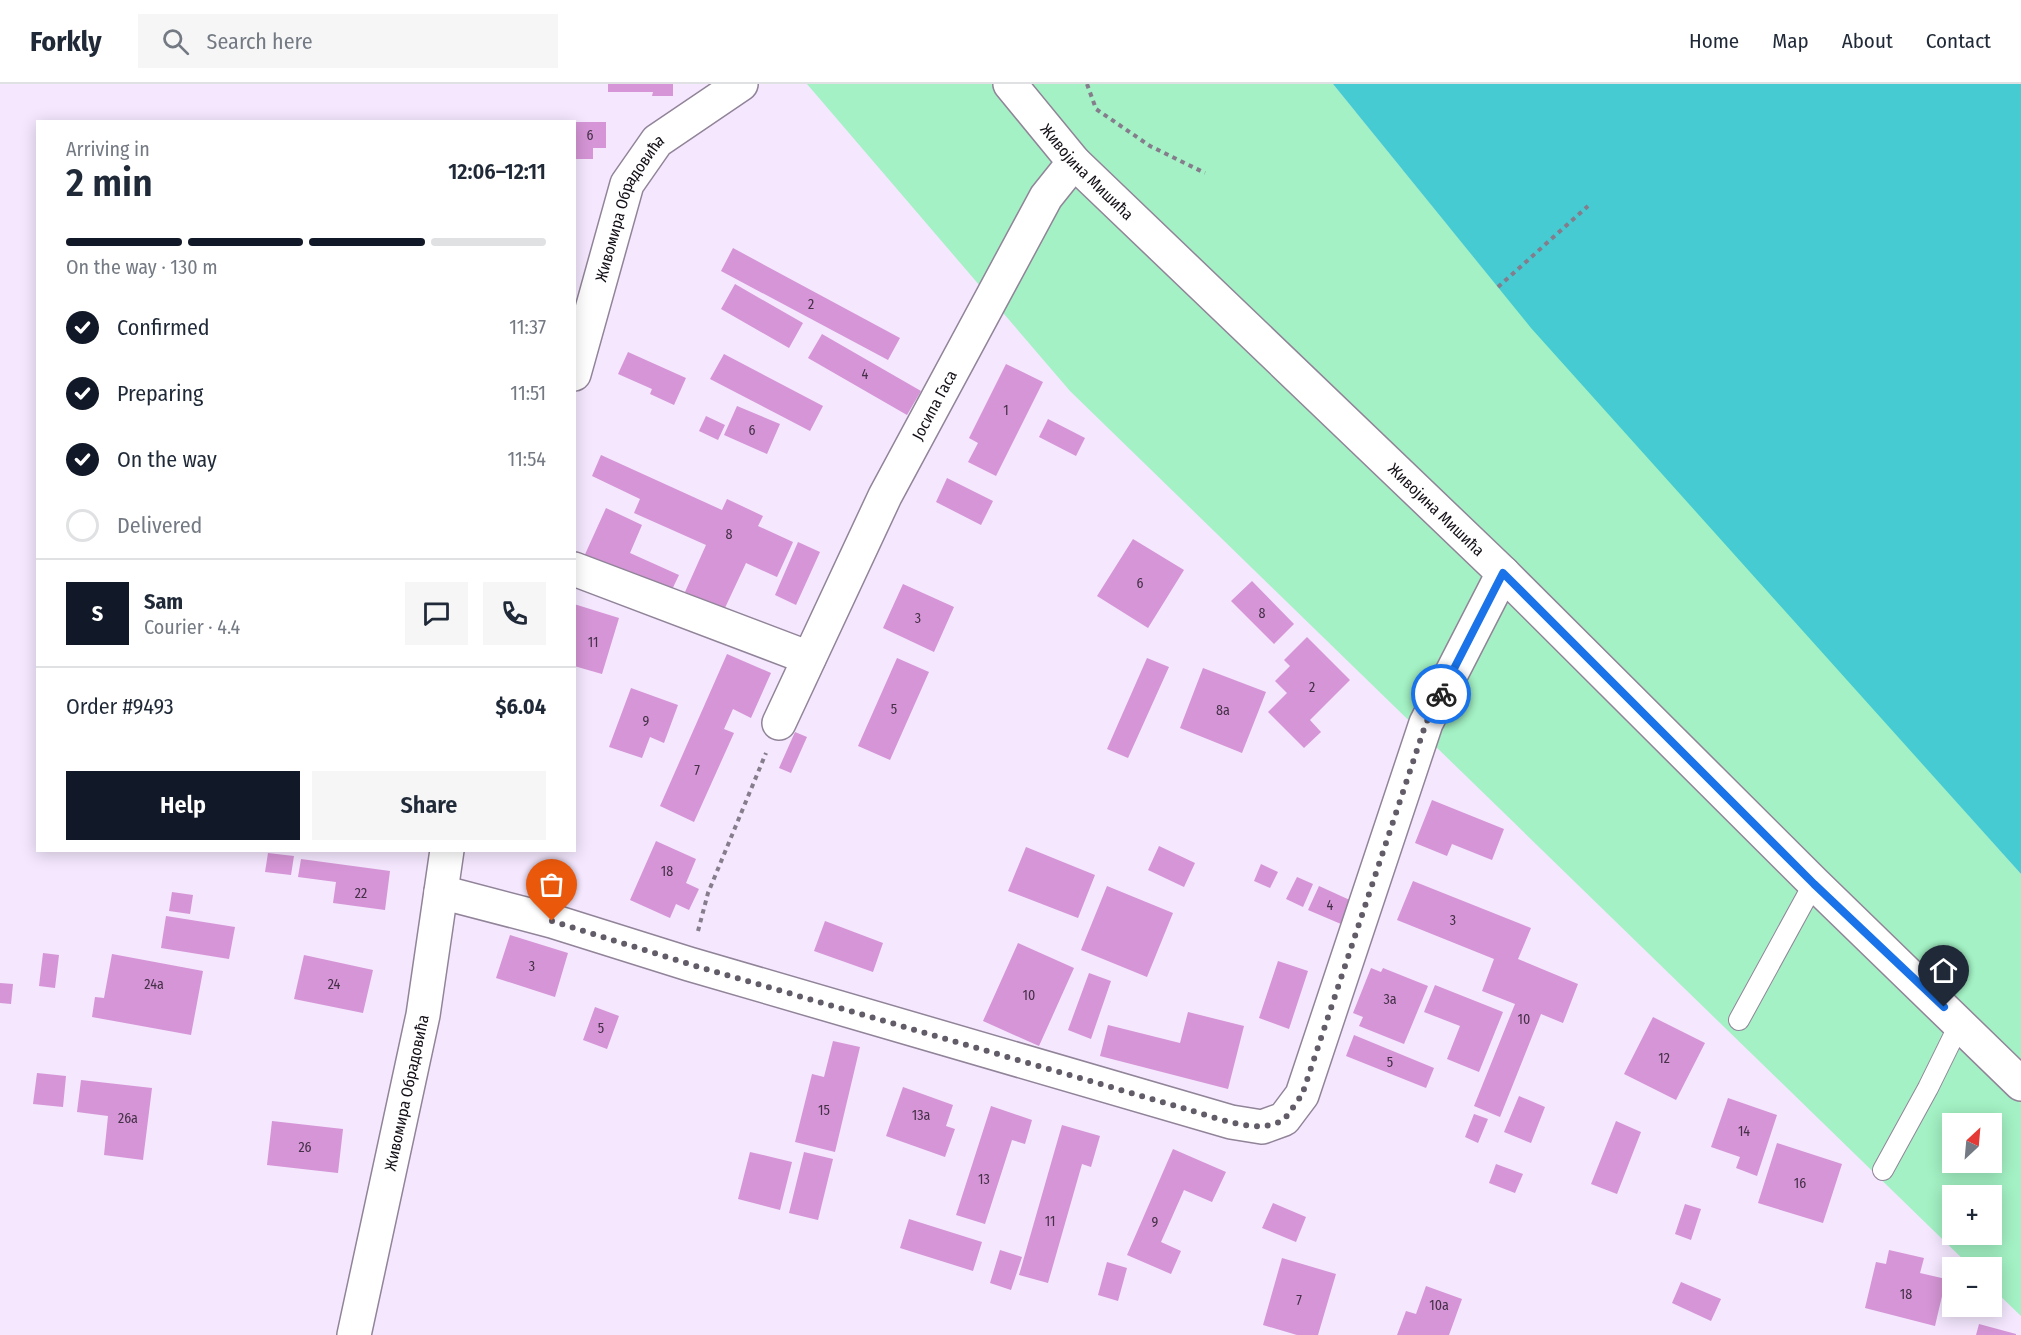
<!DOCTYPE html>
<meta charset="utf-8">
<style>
body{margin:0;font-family:"Fira Sans Condensed",sans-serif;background:#f6f6f7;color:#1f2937;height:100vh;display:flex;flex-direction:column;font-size:22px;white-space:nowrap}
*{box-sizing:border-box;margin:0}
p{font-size:20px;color:#747a83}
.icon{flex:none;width:33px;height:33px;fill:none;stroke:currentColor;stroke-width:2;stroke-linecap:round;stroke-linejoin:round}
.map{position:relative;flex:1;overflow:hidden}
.details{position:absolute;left:36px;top:36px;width:540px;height:732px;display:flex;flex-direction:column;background:#fff;border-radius:0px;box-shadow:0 3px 15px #0003}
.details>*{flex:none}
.needle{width:39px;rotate:26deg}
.controls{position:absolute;left:1942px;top:1029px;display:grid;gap:12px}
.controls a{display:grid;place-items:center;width:60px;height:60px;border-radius:0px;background:#fff;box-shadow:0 3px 15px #0003;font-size:30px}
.pin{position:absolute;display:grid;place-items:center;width:51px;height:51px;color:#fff;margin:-62px -26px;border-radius:50% 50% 50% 0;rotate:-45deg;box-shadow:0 0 6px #0007}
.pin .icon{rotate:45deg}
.courier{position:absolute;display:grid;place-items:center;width:60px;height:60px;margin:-30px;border:4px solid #1a73e8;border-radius:50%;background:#fff;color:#222;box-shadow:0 2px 8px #0007}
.summary em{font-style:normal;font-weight:600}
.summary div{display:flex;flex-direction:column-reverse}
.summary{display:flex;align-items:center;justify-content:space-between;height:102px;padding:0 30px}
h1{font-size:39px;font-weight:600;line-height:45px}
.bar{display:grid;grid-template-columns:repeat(4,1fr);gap:9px 6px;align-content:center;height:72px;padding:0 30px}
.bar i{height:8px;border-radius:4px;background:#e0e1e3}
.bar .selected{background:#111827}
.bar p{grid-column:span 4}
.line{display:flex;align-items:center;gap:15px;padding:0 30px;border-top:2px solid #e0e1e3}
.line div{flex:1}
.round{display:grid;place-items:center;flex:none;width:63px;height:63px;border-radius:0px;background:#f6f6f7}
ol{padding:0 30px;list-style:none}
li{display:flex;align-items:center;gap:18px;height:66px}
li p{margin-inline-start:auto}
li .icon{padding:6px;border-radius:50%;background:#111827;color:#fff;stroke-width:4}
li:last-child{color:#747a83}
li i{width:33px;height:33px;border:3px solid #e0e1e3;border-radius:50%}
.cta{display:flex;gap:12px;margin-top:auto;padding:12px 30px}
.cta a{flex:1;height:69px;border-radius:0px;background:#111827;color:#fff;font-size:24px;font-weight:600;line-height:69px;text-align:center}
.cta a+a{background:#f6f6f7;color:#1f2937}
header{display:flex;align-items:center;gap:36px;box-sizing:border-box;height:84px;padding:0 30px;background:#fff;border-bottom:2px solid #e0e1e3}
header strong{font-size:28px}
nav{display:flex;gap:33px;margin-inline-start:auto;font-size:21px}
.search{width:420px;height:54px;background:#f6f6f7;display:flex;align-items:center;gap:15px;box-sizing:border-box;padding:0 21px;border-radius:0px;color:#747a83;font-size:22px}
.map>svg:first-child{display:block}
.green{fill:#a3f1c4;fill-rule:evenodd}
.water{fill:#45cbd1}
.building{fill:#d595d6}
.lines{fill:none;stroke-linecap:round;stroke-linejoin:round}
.service-casing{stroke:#918499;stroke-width:22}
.minor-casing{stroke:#918499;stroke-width:36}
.path{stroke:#857c8c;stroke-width:4;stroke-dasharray:4.5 4.5;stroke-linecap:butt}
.service{stroke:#fff;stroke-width:20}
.minor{stroke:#fff;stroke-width:33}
.done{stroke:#625b68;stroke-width:6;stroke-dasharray:0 10.8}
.route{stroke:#1a73e8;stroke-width:8}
.labels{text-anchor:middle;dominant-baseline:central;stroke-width:6;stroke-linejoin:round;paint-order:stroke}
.number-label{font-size:14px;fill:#443047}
.street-label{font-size:16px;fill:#140f17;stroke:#f4e7fe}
</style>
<header>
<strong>Forkly</strong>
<div class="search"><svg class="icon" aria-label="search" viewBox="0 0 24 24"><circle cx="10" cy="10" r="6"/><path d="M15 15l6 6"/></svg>Search here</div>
<nav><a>Home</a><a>Map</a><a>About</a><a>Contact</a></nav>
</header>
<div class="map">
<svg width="2021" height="1251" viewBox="0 0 2021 1251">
<rect width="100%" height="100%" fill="#f4e7fe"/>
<path class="green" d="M807,0H1333L1498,203L2021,790V1232L1992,1204V1184L1971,1183L1070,307ZM1953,1040H1992V1078H1953ZM1953,1112H1992V1150H1953Z"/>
<path class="water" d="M1333,0H2021V790L1531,244Z"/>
<path class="building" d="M608,0H673V12H652L653,8H608Z
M574,38H606V64H593V75H575Z
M733,164L900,254L888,276L721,187Z
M735,200L803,239L789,264L721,225Z
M822,250L921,307L907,331L808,274Z
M628,268L686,294L674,321L650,310L652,305L618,290Z
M724,270L823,322L810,347L710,295Z
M1006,280L1043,298L996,392L968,378L978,359L969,354Z
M737,322L780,340L767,370L724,351Z
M706,332L725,341L718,356L699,347Z
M1048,335L1085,354L1076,372L1039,353Z
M601,371L722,426L727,415L763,432L758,442L793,458L777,493L746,479L724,526L685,508L706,461L634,429L640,415L592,392Z
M947,394L993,417L981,441L936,418Z
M606,424L642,441L630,469L679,491L667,516L582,477Z
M1133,455L1184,486L1148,544L1097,512Z
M798,458L820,468L796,521L775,511Z
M1252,497L1294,540L1274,560L1231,517Z
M903,500L954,523L934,568L883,544Z
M574,520L619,534L602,590L574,582Z
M1307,553L1350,596L1310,636L1321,648L1304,664L1268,628L1287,609L1275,597L1290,582L1284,576Z
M727,570L771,589L751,634L733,625L724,645L734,649L694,738L660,722Z
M897,574L929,588L890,676L858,662Z
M1147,574L1169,583L1128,674L1107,665Z
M1203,584L1266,608L1242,669L1180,644Z
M631,604L678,621L664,659L650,653L642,674L609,663Z
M795,648L807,653L791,689L779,684Z
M1432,716L1504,745L1492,776L1452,760L1447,772L1415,759Z
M656,757L696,775L686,799L699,805L689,826L676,820L670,834L630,816Z
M1159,762L1195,779L1184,803L1148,786Z
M1026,763L1095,791L1078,834L1008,807Z
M268,769L294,772L291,791L265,788Z
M301,775L390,787L385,826L333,819L336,798L298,793Z
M1261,780L1278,788L1270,804L1254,797Z
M1297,793L1313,800L1303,823L1286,815Z
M1413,797L1531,844L1518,875L1578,900L1563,939L1541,930L1500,1033L1474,1022L1515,920L1482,907L1494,875L1397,836Z
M1107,802L1173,829L1147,893L1081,866Z
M1319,802L1352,817L1341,840L1308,826Z
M172,808L193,811L190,830L169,827Z
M166,832L235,843L229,875L161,864Z
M825,837L883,859L873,888L814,867Z
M510,851L568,869L555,913L496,894Z
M1018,859L1074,884L1039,962L983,937Z
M43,869L59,871L55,904L39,902Z
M112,870L203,887L191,951L92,933L95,913L104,914Z
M304,871L373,886L363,929L294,915Z
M1278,877L1308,887L1289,945L1259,934Z
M1371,884L1381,888L1383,884L1428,902L1404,960L1359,942L1363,933L1353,929Z
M1089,889L1111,897L1091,955L1068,946Z
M0,899L13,900L11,920L0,919Z
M1435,901L1503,928L1479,988L1447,975L1460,942L1424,928Z
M595,923L619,932L607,965L583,956Z
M1188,928L1244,942L1228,1005L1100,972L1108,941L1180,959Z
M1653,933L1705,959L1676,1016L1624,990Z
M1354,951L1434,984L1426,1004L1346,972Z
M833,957L860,963L835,1068L795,1058L812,990L824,993Z
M37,989L66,992L63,1023L33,1020Z
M81,996L152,1004L143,1076L104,1071L108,1032L77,1028Z
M903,1003L953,1021L946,1042L955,1045L945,1073L886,1052Z
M1519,1012L1545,1023L1531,1059L1504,1048Z
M1728,1014L1777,1031L1757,1092L1736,1084L1740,1073L1711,1063Z
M991,1022L1032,1036L1025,1060L1012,1056L985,1140L956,1131Z
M1474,1030L1488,1035L1478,1059L1465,1053Z
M272,1037L343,1045L338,1089L267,1081Z
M1616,1037L1641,1048L1617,1110L1591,1100Z
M1062,1041L1100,1052L1091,1083L1082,1080L1048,1199L1019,1191Z
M1777,1059L1842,1080L1823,1139L1758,1119Z
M1173,1065L1226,1088L1212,1118L1184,1106L1161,1158L1181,1167L1171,1190L1127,1171Z
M750,1068L792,1078L780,1126L738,1115Z
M804,1068L833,1075L818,1136L789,1129Z
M1496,1080L1523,1090L1515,1109L1489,1099Z
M1273,1119L1306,1133L1296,1158L1262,1144Z
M1685,1120L1701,1125L1691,1156L1675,1150Z
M909,1135L982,1158L973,1187L900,1164Z
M1000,1166L1022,1173L1011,1206L990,1199Z
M1889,1166L1924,1174L1920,1189L1946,1195L1935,1242L1865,1224L1876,1178L1886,1180Z
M1282,1174L1336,1190L1318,1251H1297L1263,1241Z
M1107,1178L1127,1184L1118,1217L1098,1211Z
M1681,1198L1721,1215L1711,1237L1672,1219Z
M1426,1202L1462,1215L1449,1251H1397L1406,1227L1416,1230Z
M1979,1240L2016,1250V1251H1976Z"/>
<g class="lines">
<defs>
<path id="service" d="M1739,936L1814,799
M1883,1086L1928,1004L1960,939"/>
<g id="minor">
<path id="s1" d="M1010,0L1074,78L1503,489L1814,799L2021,1000"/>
<path id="s2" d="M574,290L627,100L657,57L741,0"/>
<path d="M574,485L809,574"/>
<path id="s3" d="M779,639L885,412L1046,113L1074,78"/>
<path d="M441,808L552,837L689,880L1231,1038L1262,1043L1284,1035L1302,1011L1426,639L1503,489"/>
<path id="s4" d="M354,1251L423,931L447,766"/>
</g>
</defs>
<use href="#service" class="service-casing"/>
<use href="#minor" class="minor-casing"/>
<path class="path" d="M1087,0L1096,25L1150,62L1205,89
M1498,203L1588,122
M698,847L708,809L766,669"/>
<use href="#service" class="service"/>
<use href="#minor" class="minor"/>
</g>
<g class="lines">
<path class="done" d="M552,837L689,880L1186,1025C1212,1032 1263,1054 1285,1034C1291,1028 1296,1018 1302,1011L1426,639L1441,610"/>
<path class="route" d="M1441,610L1503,489L1814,800L1944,923"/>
</g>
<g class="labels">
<g class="number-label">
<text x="590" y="51">6</text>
<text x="811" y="220">2</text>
<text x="865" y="290">4</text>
<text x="1006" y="326">1</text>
<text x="752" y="346">6</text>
<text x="729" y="450">8</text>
<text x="1140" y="499">6</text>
<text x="1262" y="529">8</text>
<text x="918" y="534">3</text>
<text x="593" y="558">11</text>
<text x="1312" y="603">2</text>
<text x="894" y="625">5</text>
<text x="1223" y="626">8a</text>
<text x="646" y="637">9</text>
<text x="697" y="686">7</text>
<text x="667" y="787">18</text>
<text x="361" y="809">22</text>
<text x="1330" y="821">4</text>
<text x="1453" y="836">3</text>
<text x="532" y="882">3</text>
<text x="154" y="900">24a</text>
<text x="334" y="900">24</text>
<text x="1029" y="911">10</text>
<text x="1390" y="915">3a</text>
<text x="1524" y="935">10</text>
<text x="601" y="944">5</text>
<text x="1664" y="974">12</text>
<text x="1390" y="978">5</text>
<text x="824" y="1026">15</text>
<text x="921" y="1031">13a</text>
<text x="128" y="1034">26a</text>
<text x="1744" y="1047">14</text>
<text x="305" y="1063">26</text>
<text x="984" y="1095">13</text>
<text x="1800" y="1099">16</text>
<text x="1050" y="1137">11</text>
<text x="1155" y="1138">9</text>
<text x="1906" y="1210">18</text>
<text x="1299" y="1216">7</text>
<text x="1439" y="1221">10a</text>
</g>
<g class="street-label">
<text stroke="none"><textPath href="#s1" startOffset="117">Живојина Мишића</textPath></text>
<text stroke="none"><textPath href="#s2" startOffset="176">Живомира Обрадовића</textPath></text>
<text stroke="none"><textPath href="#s3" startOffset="354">Јосипа Гаса</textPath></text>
<text stroke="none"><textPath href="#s1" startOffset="603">Живојина Мишића</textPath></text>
<text stroke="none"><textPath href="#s4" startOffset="248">Живомира Обрадовића</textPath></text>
</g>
</g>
</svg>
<div class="controls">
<a><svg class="needle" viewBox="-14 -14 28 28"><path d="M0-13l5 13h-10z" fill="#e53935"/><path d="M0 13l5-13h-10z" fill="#747a83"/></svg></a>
<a>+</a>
<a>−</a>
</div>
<div class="pin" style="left:552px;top:837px;background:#ea580c"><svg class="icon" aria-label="bag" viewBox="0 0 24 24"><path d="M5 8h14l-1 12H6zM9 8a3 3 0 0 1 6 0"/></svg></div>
<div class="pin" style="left:1944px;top:923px;background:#1f2937"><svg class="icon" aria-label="home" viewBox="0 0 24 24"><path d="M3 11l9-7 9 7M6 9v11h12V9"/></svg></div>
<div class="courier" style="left:1441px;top:610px"><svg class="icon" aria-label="bike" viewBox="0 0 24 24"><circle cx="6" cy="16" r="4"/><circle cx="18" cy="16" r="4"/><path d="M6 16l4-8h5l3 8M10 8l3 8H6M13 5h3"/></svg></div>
<section class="details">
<div class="summary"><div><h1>2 min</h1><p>Arriving in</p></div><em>12:06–12:11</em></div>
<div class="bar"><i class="selected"></i><i class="selected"></i><i class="selected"></i><i></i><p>On the way · 130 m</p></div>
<ol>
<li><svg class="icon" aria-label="check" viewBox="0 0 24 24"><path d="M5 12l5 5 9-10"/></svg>Confirmed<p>11:37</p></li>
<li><svg class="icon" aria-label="check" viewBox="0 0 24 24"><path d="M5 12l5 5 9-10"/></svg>Preparing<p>11:51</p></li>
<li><svg class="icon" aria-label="check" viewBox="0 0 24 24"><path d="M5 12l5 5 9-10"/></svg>On the way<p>11:54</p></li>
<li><i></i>Delivered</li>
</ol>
<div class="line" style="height:108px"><b class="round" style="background:#111827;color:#fff">S</b><div><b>Sam</b><p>Courier · 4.4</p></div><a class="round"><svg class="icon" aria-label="chat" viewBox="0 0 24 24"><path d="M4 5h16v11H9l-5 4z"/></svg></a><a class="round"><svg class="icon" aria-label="phone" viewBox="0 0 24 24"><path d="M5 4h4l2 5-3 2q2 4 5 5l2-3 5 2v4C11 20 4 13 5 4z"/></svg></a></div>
<div class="line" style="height:78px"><div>Order #9493</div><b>$6.04</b></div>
<div class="cta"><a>Help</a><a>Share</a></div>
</section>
</div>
